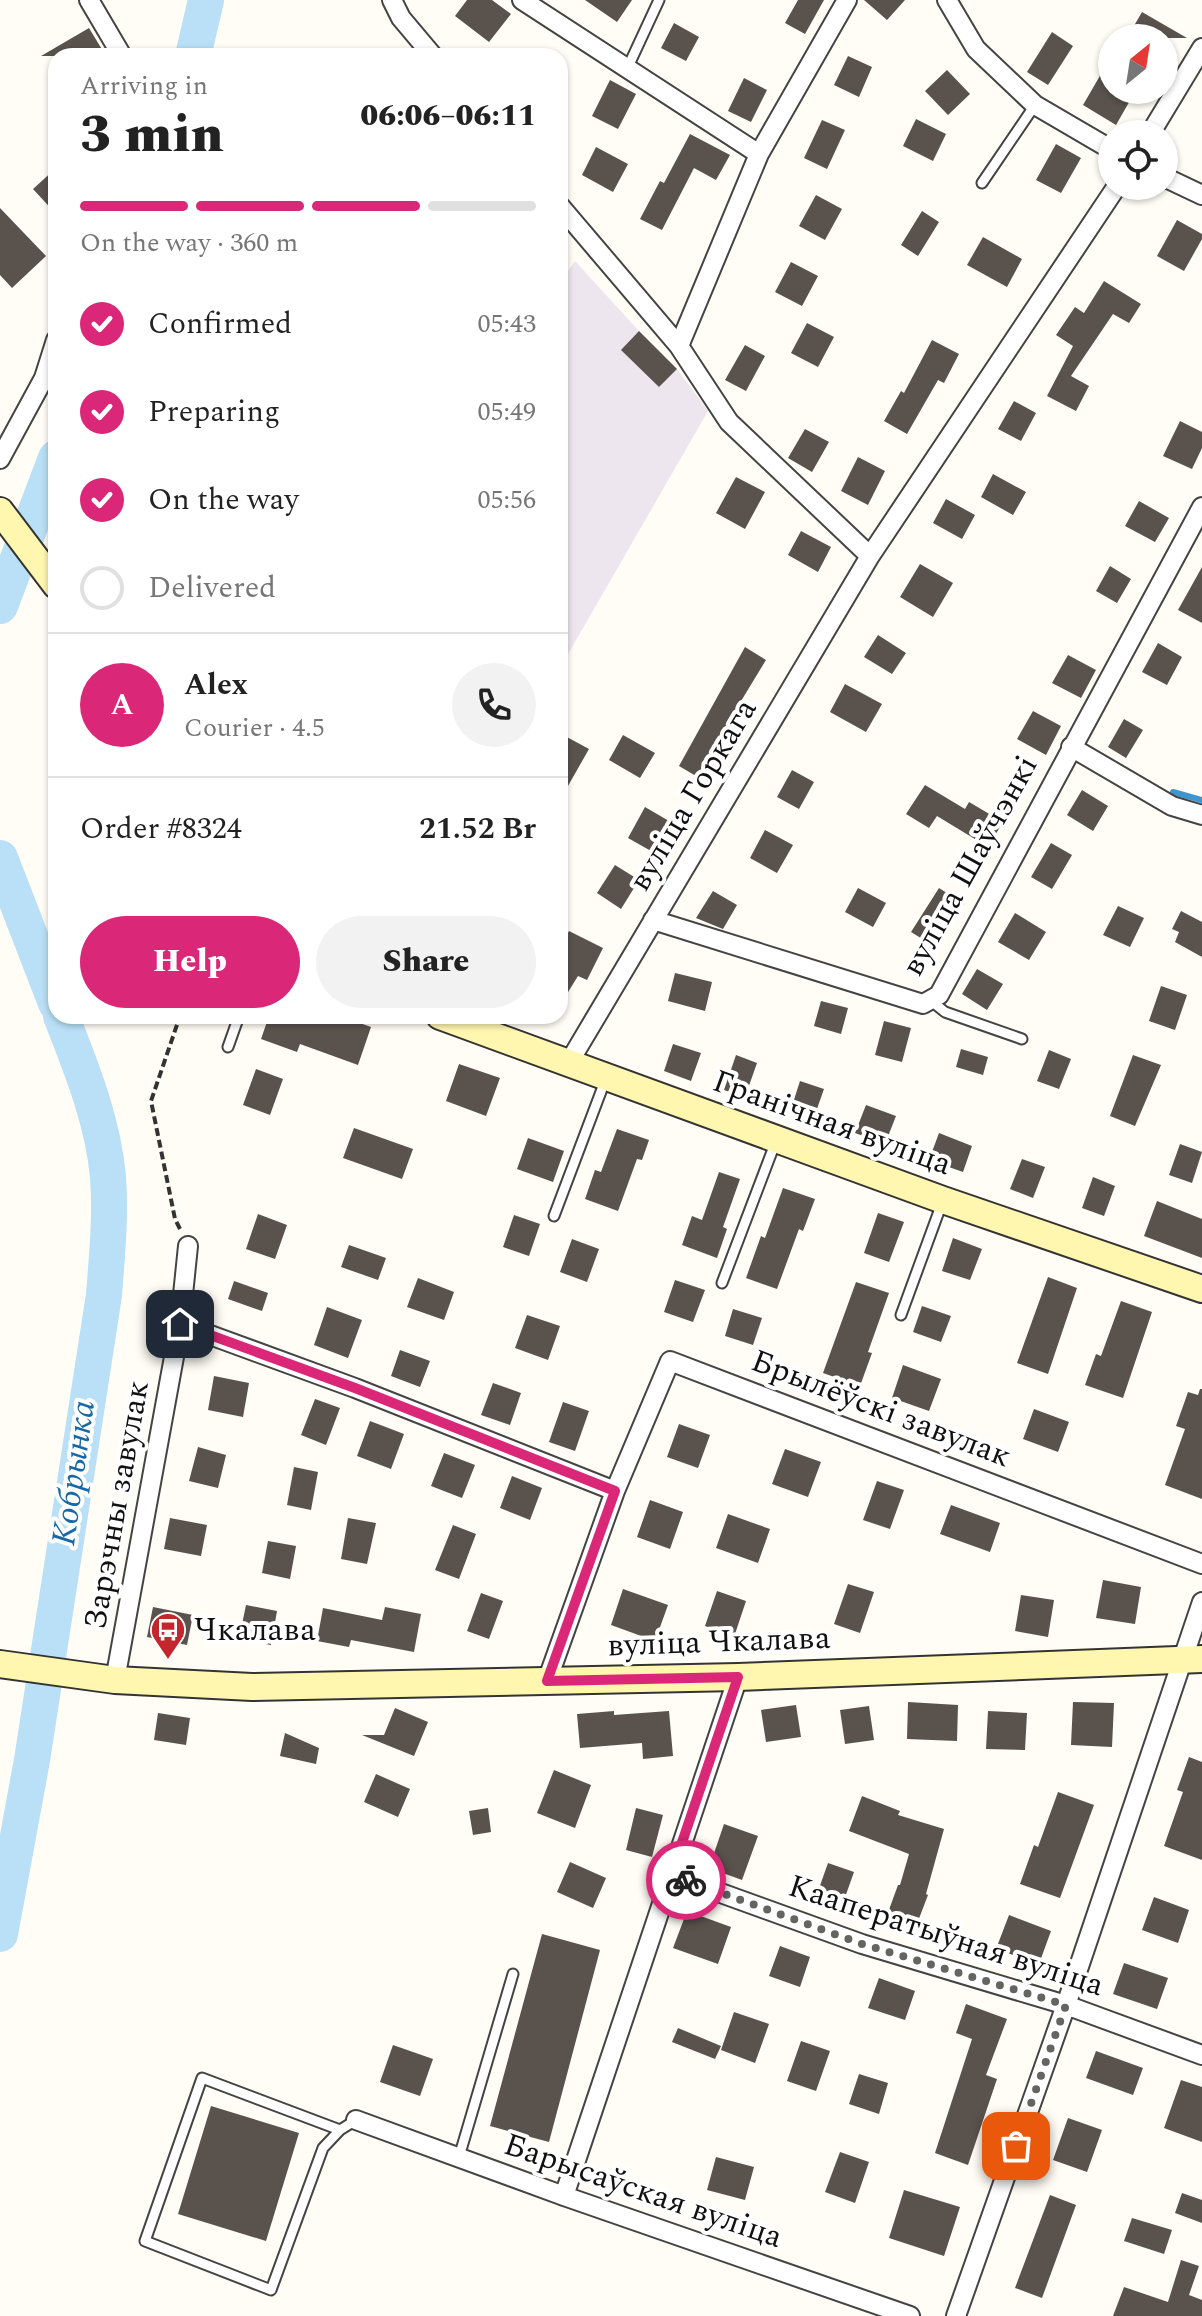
<!DOCTYPE html>
<meta charset="utf-8">
<style>
body{margin:0;font-family:Spectral,serif;background:#f2f2f2;color:#222;height:100vh;display:flex;flex-direction:column;font-size:30px;white-space:nowrap}
*{box-sizing:border-box;margin:0}
p{font-size:26px;color:#767676}
.icon{flex:none;width:44px;height:44px;fill:none;stroke:currentColor;stroke-width:2;stroke-linecap:round;stroke-linejoin:round}
.map{position:relative;flex:1;overflow:hidden}
.drawer{position:absolute;left:48px;top:48px;width:520px;height:976px;display:flex;flex-direction:column;background:#fff;border-radius:24px;box-shadow:0 2px 6px #0004}
.drawer>*{flex:none}
.needle{width:52px;rotate:30deg}
.buttons{position:absolute;left:1098px;top:24px;display:grid;gap:16px}
.buttons a{display:grid;place-items:center;width:80px;height:80px;border-radius:50%;background:#fff;box-shadow:0 2px 6px #0004;font-size:40px}
.pin{position:absolute;display:grid;place-items:center;width:68px;height:68px;color:#fff;margin:-34px;border-radius:16px;box-shadow:0 4px 12px #0006}
.courier{position:absolute;display:grid;place-items:center;width:80px;height:80px;margin:-40px;border:6px solid #db2777;border-radius:50%;background:#fff;color:#222;box-shadow:0 2px 10px #0007}
.overview em{font-style:normal;font-weight:800}
.overview div{display:flex;flex-direction:column-reverse}
.overview{display:flex;align-items:center;justify-content:space-between;height:136px;padding:0 32px}
h1{font-size:52px;font-weight:800;line-height:60px}
.bar{display:grid;grid-template-columns:repeat(4,1fr);gap:12px 8px;align-content:center;height:96px;padding:0 32px}
.bar i{height:10px;border-radius:6px;background:#e0e0e0}
.bar .on{background:#db2777}
.bar p{grid-column:span 4}
.line{display:flex;align-items:center;gap:20px;padding:0 32px;border-top:2px solid #e0e0e0}
.line div{flex:1}
.round{display:grid;place-items:center;flex:none;width:84px;height:84px;border-radius:42px;background:#f2f2f2}
ol{padding:0 32px;list-style:none}
li{display:flex;align-items:center;gap:24px;height:88px}
li p{margin-inline-start:auto}
li .icon{padding:8px;border-radius:50%;background:#db2777;color:#fff;stroke-width:4}
li:last-child{color:#767676}
li i{width:44px;height:44px;border:4px solid #e0e0e0;border-radius:50%}
.action{display:flex;gap:16px;margin-top:auto;padding:16px 32px}
.action a{flex:1;height:92px;border-radius:48px;background:#db2777;color:#fff;font-size:32px;font-weight:800;line-height:92px;text-align:center}
.action a+a{background:#f2f2f2;color:#222}
.map>svg:first-child{display:block}
.industrial{fill:#eee6ef}
.lines{fill:none;stroke-linecap:round;stroke-linejoin:round}
.stream{stroke:#3f96cf;stroke-width:6}
.river{stroke:#b9e0f7;stroke-width:36}
.building{fill:#5a524d}
.lane-casing{stroke:#444;stroke-width:13}
.street-casing{stroke:#444;stroke-width:22}
.secondary-casing{stroke:#333;stroke-width:30}
.path{stroke:#333;stroke-width:4;stroke-dasharray:8 4;stroke-linecap:butt}
.lane{stroke:#fff;stroke-width:9}
.street{stroke:#fff;stroke-width:18}
.secondary{stroke:#fff6b0;stroke-width:26}
.done{stroke:#646461;stroke-width:8;stroke-dasharray:0 14.4}
.route{stroke:#db2777;stroke-width:10}
.labels{text-anchor:middle;dominant-baseline:central;stroke-width:8;stroke-linejoin:round;paint-order:stroke}
.street-label{font-size:32px;fill:#111;stroke:#fff}
.poi-label{font-size:32px;fill:#111;stroke:#fff;text-anchor:start}
.water-label{font-size:34px;font-style:italic;fill:#1768a6;stroke:#fff}
</style>
<div class="map">
<svg width="1202" height="2316" viewBox="0 0 1202 2316">
<rect width="100%" height="100%" fill="#fffdf5"/>
<path class="industrial" d="M575,261L639,331L677,369L708,411L560,668V282Z"/>
<g class="lines">
<path class="stream" d="M1173,792L1202,800"/>
<path class="river" d="M193,56L206,0
M0,606L56,458
M0,858L56,1003
M0,1934L32,1760L104,1295C107,1255 111,1216 108,1177C103,1121 81,1067 61,1016"/>
</g>
<path class="building" d="M467,0H492L511,14L489,42L455,16Z
M585,0H632L617,22Z
M798,0H824L805,34L785,23Z
M864,0H905L887,20Z
M1142,12L1187,38H1127Z
M674,23L699,37L686,61L661,48Z
M89,28L106,56H41Z
M1052,32L1073,46L1048,85L1027,72Z
M848,56L872,67L859,97L834,85Z
M947,70L970,94L948,115L925,91Z
M1101,74L1112,80V90H1136L1116,125L1083,105Z
M744,78L767,90L751,122L728,111Z
M610,80L636,94L618,129L592,116Z
M916,119L946,134L933,161L903,146Z
M822,120L845,130L827,169L804,158Z
M690,134L730,155L716,180L694,168L662,230L640,219L660,181L664,183Z
M1056,144L1081,158L1061,193L1036,180Z
M596,147L628,164L613,192L582,175Z
M56,168V214L33,189Z
M816,195L842,209L825,240L799,226Z
M0,208L46,256L12,288L0,275Z
M922,211L939,222L918,256L901,245Z
M1177,220L1202,234V239L1184,271L1157,256Z
M983,237L1022,259L1007,287L967,265Z
M791,262L818,276L802,306L775,292Z
M1104,281L1141,304L1129,323L1113,314L1071,376L1089,386L1076,411L1047,396L1073,346L1056,335L1075,307L1084,313Z
M807,323L834,337L818,367L791,353Z
M639,331L677,369L659,387L621,350Z
M932,340L959,354L944,383L938,380L907,434L884,421L901,391L904,393Z
M745,345L765,356L746,391L725,380Z
M1014,401L1036,413L1021,441L998,429Z
M1180,421L1202,432V448L1192,469L1163,456Z
M805,429L829,442L812,472L788,458Z
M858,457L885,471L868,505L841,491Z
M993,474L1026,492L1013,515L981,497Z
M736,477L765,492L745,529L716,513Z
M946,499L975,515L962,539L933,523Z
M1139,501L1169,518L1155,542L1125,526Z
M801,531L831,547L818,572L788,555Z
M920,564L953,583L933,617L900,597Z
M1110,566L1131,579L1117,603L1096,591Z
M1202,567V623L1178,610Z
M878,635L906,653L892,674L864,657Z
M1158,643L1182,657L1167,685L1142,672Z
M745,647L766,660L735,711L739,713L701,779L679,766Z
M1068,655L1096,670L1081,698L1052,683Z
M845,684L882,704L866,732L830,712Z
M1033,711L1061,726L1046,755L1017,739Z
M1124,719L1143,730L1126,758L1108,747Z
M623,735L655,753L640,778L609,760Z
M565,736L589,749L560,800V744Z
M792,770L814,782L799,809L777,797Z
M925,785L965,809L969,802L1003,822L988,847L937,816L929,828L906,814Z
M1082,790L1108,806L1093,831L1067,815Z
M645,807L669,821L651,851L628,838Z
M765,830L793,845L777,873L750,858Z
M1051,843L1072,855L1052,889L1031,877Z
M615,865L639,880L621,909L597,893Z
M858,888L886,903L873,927L845,912Z
M939,888L964,904L937,948L911,932Z
M713,891L737,905L723,929L696,918Z
M1118,906L1144,918L1130,947L1103,935Z
M1181,911L1202,922V957L1175,942L1179,932L1172,929Z
M1015,913L1046,932L1029,960L998,942Z
M569,931L603,948L587,980L578,976L560,1005V948Z
M977,969L1003,984L987,1010L962,994Z
M675,973L712,982L705,1011L668,1001Z
M1161,986L1187,995L1175,1030L1149,1021Z
M821,1001L848,1008L841,1034L814,1026Z
M269,1016H340L371,1027L358,1065L300,1044L297,1052L261,1039Z
M884,1021L911,1028L902,1062L875,1055Z
M673,1044L701,1053L691,1081L664,1071Z
M961,1049L988,1057L983,1075L956,1067Z
M1049,1050L1071,1059L1059,1089L1037,1081Z
M736,1055L757,1063L745,1097L724,1090Z
M1133,1055L1161,1065L1135,1126L1110,1116Z
M459,1064L500,1078L486,1116L446,1101Z
M256,1069L283,1079L270,1115L243,1105Z
M800,1081L824,1089L813,1120L790,1112Z
M866,1105L896,1116L885,1144L855,1133Z
M354,1128L413,1149L402,1179L343,1158Z
M617,1129L649,1140L642,1160L637,1159L618,1211L585,1199L595,1170L601,1172Z
M939,1133L972,1146L963,1172L929,1160Z
M528,1138L564,1151L553,1182L517,1169Z
M1180,1144L1202,1152L1192,1183L1169,1175Z
M1022,1159L1045,1167L1033,1198L1010,1189Z
M719,1172L740,1179L723,1227L727,1229L717,1258L682,1245L692,1216L702,1220Z
M1093,1177L1115,1186L1104,1216L1082,1208Z
M783,1188L815,1199L803,1231L799,1229L777,1289L746,1278L761,1236L765,1238Z
M1157,1201L1202,1219V1258L1144,1236Z
M878,1213L904,1222L889,1262L864,1253Z
M258,1214L287,1225L275,1259L246,1249Z
M514,1215L540,1224L529,1256L503,1247Z
M953,1238L982,1249L970,1280L942,1271Z
M572,1239L599,1249L587,1282L560,1272Z
M349,1245L386,1258L378,1280L341,1267Z
M1048,1277L1077,1288L1048,1374L1017,1363Z
M418,1278L454,1292L444,1320L407,1307Z
M675,1280L705,1290L693,1322L664,1312Z
M234,1281L268,1293L262,1311L228,1299Z
M856,1282L889,1293L868,1352L872,1353L860,1386L823,1373Z
M1121,1301L1152,1312L1123,1398L1085,1385L1096,1354L1101,1356Z
M922,1306L951,1316L941,1342L913,1332Z
M327,1307L362,1320L348,1358L314,1345Z
M733,1309L762,1318L753,1345L725,1336Z
M527,1315L560,1326L548,1360L515,1348Z
M400,1350L430,1361L420,1387L391,1376Z
M903,1365L941,1379L929,1411L892,1398Z
M214,1376L249,1383L243,1417L208,1410Z
M493,1383L521,1393L510,1425L481,1415Z
M1200,1389H1202V1499L1165,1485L1185,1429L1176,1426L1188,1392L1198,1395Z
M315,1399L340,1408L326,1445L301,1435Z
M563,1402L589,1411L575,1451L549,1442Z
M1034,1409L1069,1422L1058,1452L1023,1439Z
M370,1421L404,1434L391,1469L357,1456Z
M679,1424L710,1435L698,1468L667,1457Z
M198,1447L226,1455L218,1488L189,1481Z
M785,1449L821,1462L808,1497L772,1484Z
M444,1453L475,1465L462,1498L431,1486Z
M294,1467L318,1472L311,1510L287,1505Z
M512,1476L542,1488L530,1520L500,1508Z
M877,1481L904,1490L890,1529L863,1520Z
M650,1500L683,1512L670,1549L637,1537Z
M951,1505L1000,1523L990,1552L940,1534Z
M728,1514L770,1529L758,1563L716,1548Z
M170,1518L207,1525L201,1556L164,1549Z
M348,1518L376,1523L367,1564L341,1559Z
M453,1525L476,1534L459,1579L435,1570Z
M268,1541L296,1546L290,1579L262,1573Z
M1103,1580L1141,1587L1135,1624L1096,1618Z
M848,1584L874,1592L860,1633L834,1624Z
M623,1589L668,1605L655,1641L611,1625Z
M717,1591L746,1601L734,1637L705,1626Z
M481,1593L503,1601L489,1639L467,1631Z
M1021,1595L1054,1600L1048,1637L1015,1631Z
M246,1605L277,1611L271,1645L239,1639Z
M153,1607L193,1615L187,1645L147,1637Z
M385,1607L421,1614L414,1652L351,1640L349,1647L317,1641L323,1608L382,1620Z
M908,1702L958,1705L957,1741L907,1739Z
M1073,1702L1114,1703L1112,1747L1071,1745Z
M796,1705L801,1737L766,1742L761,1710Z
M869,1706L874,1740L845,1744L840,1710Z
M395,1708L428,1722L414,1756L362,1735H384Z
M614,1711V1715L669,1711L673,1756L643,1759L642,1743L580,1748L577,1714Z
M988,1711L1027,1713L1025,1750L986,1749Z
M158,1713L190,1718L186,1745L154,1740Z
M285,1733L319,1748L316,1764L280,1756Z
M1189,1757L1202,1762V1860L1164,1846L1183,1792L1177,1790Z
M554,1770L591,1785L575,1828L537,1813Z
M376,1774L410,1789L398,1817L364,1802Z
M1058,1792L1094,1805L1060,1898L1020,1884L1034,1845L1038,1847Z
M862,1796L900,1811L898,1815L944,1829L926,1894L928,1895L915,1929L886,1918L898,1885H900L909,1854L849,1831Z
M488,1808L491,1832L473,1835L469,1811Z
M636,1808L663,1815L652,1857L626,1850Z
M724,1824L758,1836L742,1880L709,1868Z
M570,1862L606,1878L593,1908L557,1892Z
M828,1863L854,1872L843,1903L817,1894Z
M1154,1897L1189,1910L1178,1943L1142,1930Z
M687,1911L731,1927L718,1964L673,1948Z
M1009,1915L1051,1931L1039,1964L996,1949Z
M542,1934L600,1950L549,2142L490,2126Z
M780,1946L810,1957L800,1987L769,1976Z
M1124,1963L1168,1978L1157,2009L1113,1994Z
M879,1978L915,1991L905,2020L868,2008Z
M966,2004L1007,2019L986,2075L997,2079L968,2165L935,2153L972,2039L956,2033Z
M734,2012L769,2024L755,2063L721,2050Z
M678,2028L721,2046L715,2059L672,2042Z
M801,2041L830,2051L816,2091L787,2081Z
M393,2045L433,2059L420,2096L380,2082Z
M1096,2051L1143,2068L1133,2095L1086,2078Z
M859,2074L888,2083L879,2114L849,2104Z
M1181,2080L1202,2087V2142L1164,2128Z
M211,2106L299,2133L266,2241L178,2214Z
M1068,2118L1102,2130L1087,2172L1053,2160Z
M840,2152L869,2162L855,2203L825,2192Z
M716,2157L754,2167L745,2200L707,2190Z
M904,2190L960,2207L944,2256L889,2238Z
M1182,2193L1202,2200V2223L1175,2213Z
M1050,2195L1076,2205L1042,2298L1015,2288Z
M1132,2218L1172,2230L1164,2254L1124,2241Z
M1181,2260L1199,2266L1189,2295L1202,2300V2316H1113L1124,2287L1168,2302Z"/>
<g class="lines">
<defs>
<path id="lane" d="M627,69L659,0
M982,183L1035,105
M930,1000L945,1012L1022,1039
M228,1047L239,1016
M554,1216L605,1081
M722,1283L776,1141
M901,1315L942,1203
M340,2130L202,2078L145,2241L271,2290L323,2148L340,2130L356,2120
M459,2157L513,1974"/>
<path id="street" d="M89,0L122,56
M392,0L401,18L433,56
M522,0L759,154
M847,0L759,154L679,346L729,422L870,556
M947,0L976,49L1035,105L1112,150
M1150,134L1202,48
M1164,177L1202,195
M560,206L679,346
M0,459L44,378L56,340
M1071,747L1172,806L1202,815
M653,920L923,1004L939,995L1202,507
M568,1064L870,556L1117,186
M180,1324L355,1388L615,1491L670,1361L1202,1564
M115,1680L180,1324L188,1246
M547,1681L615,1491
M671,1875L862,1944L1066,2005L1202,2055
M356,2120L564,2196L910,2316
M564,2196L738,1677
M956,2316L1066,2005L1202,1602"/>
<path id="secondary" d="M0,511L56,585
M440,1016L943,1200L1202,1289
M0,1664L115,1680L252,1687L738,1677L1202,1659"/>
</defs>
<use href="#lane" class="lane-casing"/>
<use href="#street" class="street-casing"/>
<use href="#secondary" class="secondary-casing"/>
<path class="path" d="M180,1229L175,1219L151,1101L180,1016"/>
<use href="#lane" class="lane"/>
<use href="#street" class="street"/>
<use href="#secondary" class="secondary"/>
</g>
<g class="lines">
<path class="done" d="M686,1880L862,1944L1066,2005L1016,2146"/>
<path class="route" d="M180,1324L355,1388L615,1491L547,1681L738,1677L671,1875L686,1880"/>
</g>
<defs>
<symbol id="bus-pin" viewBox="-11 -11 22 30"><path d="M0 17L-7.5 6A9.5 9.5 0 1 1 7.5 6Z" fill="#c4262e" stroke="#fff"/><path d="M-5-6H5V4H4V6H2V4H-2V6H-4V4H-5ZM-3.5-4V0h7V-4ZM-3.5 1.2v1.5H-2V1.2ZM2 1.2v1.5H3.5V1.2Z" fill="#fff"/></symbol>
</defs>
<g fill-rule="evenodd">
<use href="#bus-pin" x="148" y="1610" width="40" height="54"/>
</g>
<g class="labels">
<g class="street-label">
<text transform="translate(693 795) rotate(-59)">вуліца Горкага</text>
<text transform="translate(970 866) rotate(-61)">вуліца Шаўчэнкі</text>
<text transform="translate(832 1123) rotate(20)">Гранічная вуліца</text>
<text transform="translate(881 1409) rotate(21)">Брылёўскі завулак</text>
<text transform="translate(117 1505) rotate(-80)">Зарэчны завулак</text>
<text transform="translate(719 1642) rotate(-2)">вуліца Чкалава</text>
<text transform="translate(946 1936) rotate(18)">Кааператыўная вуліца</text>
<text transform="translate(643 2191) rotate(19)">Барысаўская вуліца</text>
</g>
<g class="poi-label">
<text x="194" y="1630">Чкалава</text>
</g>
<g class="water-label">
<text transform="translate(74 1473) rotate(-82)">Кобрынка</text>
</g>
</g>
</svg>
<div class="buttons">
<a><svg class="needle" viewBox="-14 -14 28 28"><path d="M0-13l5 13h-10z" fill="#e53935"/><path d="M0 13l5-13h-10z" fill="#767676"/></svg></a>
<a><svg class="icon" aria-label="locate" viewBox="0 0 24 24"><circle cx="12" cy="12" r="6"/><path d="M12 2v4M12 18v4M2 12h4M18 12h4"/></svg></a>
</div>
<div class="pin" style="left:1016px;top:2146px;background:#ea580c"><svg class="icon" aria-label="bag" viewBox="0 0 24 24"><path d="M5 8h14l-1 12H6zM9 8a3 3 0 0 1 6 0"/></svg></div>
<div class="pin" style="left:180px;top:1324px;background:#1f2937"><svg class="icon" aria-label="home" viewBox="0 0 24 24"><path d="M3 11l9-7 9 7M6 9v11h12V9"/></svg></div>
<div class="courier" style="left:686px;top:1880px"><svg class="icon" aria-label="bike" viewBox="0 0 24 24"><circle cx="6" cy="16" r="4"/><circle cx="18" cy="16" r="4"/><path d="M6 16l4-8h5l3 8M10 8l3 8H6M13 5h3"/></svg></div>
<section class="drawer">
<div class="overview"><div><h1>3 min</h1><p>Arriving in</p></div><em>06:06–06:11</em></div>
<div class="bar"><i class="on"></i><i class="on"></i><i class="on"></i><i></i><p>On the way · 360 m</p></div>
<ol>
<li><svg class="icon" aria-label="check" viewBox="0 0 24 24"><path d="M5 12l5 5 9-10"/></svg>Confirmed<p>05:43</p></li>
<li><svg class="icon" aria-label="check" viewBox="0 0 24 24"><path d="M5 12l5 5 9-10"/></svg>Preparing<p>05:49</p></li>
<li><svg class="icon" aria-label="check" viewBox="0 0 24 24"><path d="M5 12l5 5 9-10"/></svg>On the way<p>05:56</p></li>
<li><i></i>Delivered</li>
</ol>
<div class="line" style="height:144px"><b class="round" style="background:#db2777;color:#fff">A</b><div><b>Alex</b><p>Courier · 4.5</p></div><a class="round"><svg class="icon" aria-label="phone" viewBox="0 0 24 24"><path d="M5 4h4l2 5-3 2q2 4 5 5l2-3 5 2v4C11 20 4 13 5 4z"/></svg></a></div>
<div class="line" style="height:104px"><div>Order #8324</div><b>21.52 Br</b></div>
<div class="action"><a>Help</a><a>Share</a></div>
</section>
</div>
